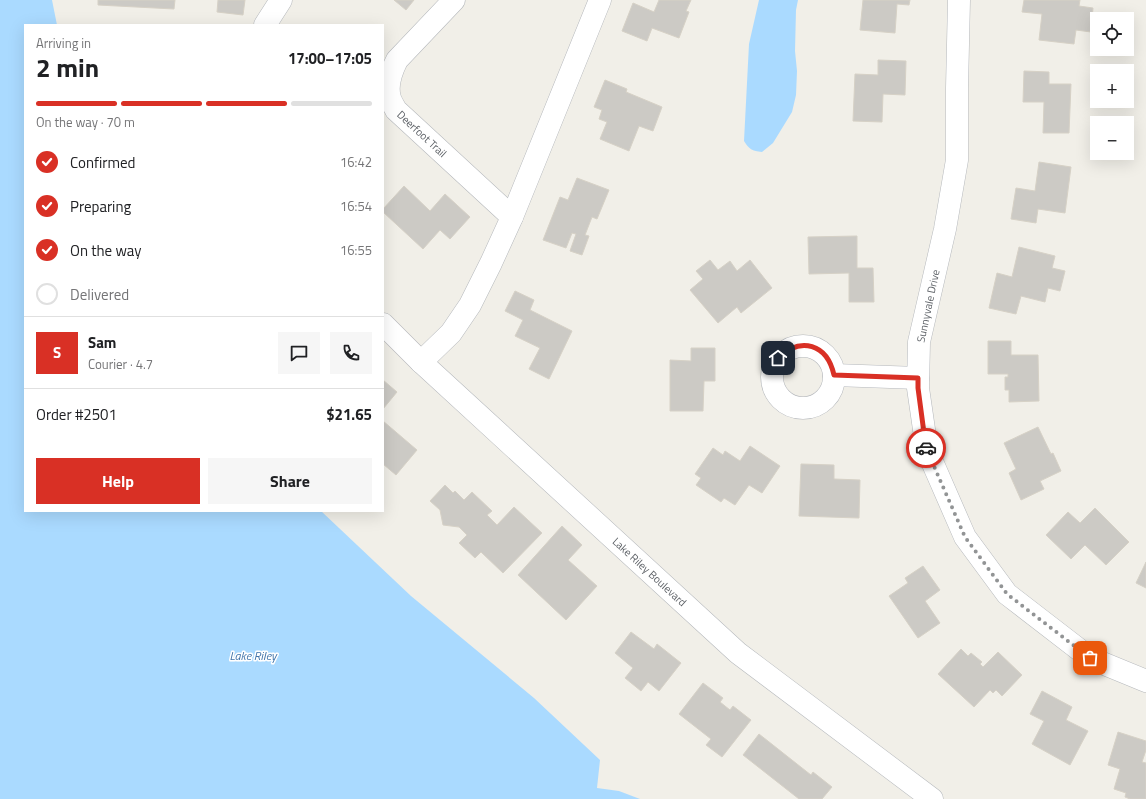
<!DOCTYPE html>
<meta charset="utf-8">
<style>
body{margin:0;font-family:"Titillium Web",sans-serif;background:#f6f6f6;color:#202124;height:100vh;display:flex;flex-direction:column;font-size:15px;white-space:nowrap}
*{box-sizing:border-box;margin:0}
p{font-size:13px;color:#757577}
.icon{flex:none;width:22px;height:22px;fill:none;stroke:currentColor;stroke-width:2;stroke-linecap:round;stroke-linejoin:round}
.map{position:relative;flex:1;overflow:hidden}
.panel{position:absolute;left:24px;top:24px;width:360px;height:488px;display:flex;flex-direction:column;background:#fff;border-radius:0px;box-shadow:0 4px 16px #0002}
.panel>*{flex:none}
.tools{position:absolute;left:1090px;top:12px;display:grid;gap:8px}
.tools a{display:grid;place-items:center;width:44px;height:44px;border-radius:0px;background:#fff;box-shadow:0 4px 16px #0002;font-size:20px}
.pin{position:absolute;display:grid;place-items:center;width:34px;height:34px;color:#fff;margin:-17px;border-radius:8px;box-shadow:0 2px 6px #0006}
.courier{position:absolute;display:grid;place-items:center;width:40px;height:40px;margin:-20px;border:3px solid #d93025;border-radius:50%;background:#fff;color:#222;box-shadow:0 1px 5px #0007}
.head em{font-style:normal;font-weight:700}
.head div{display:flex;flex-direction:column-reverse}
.head{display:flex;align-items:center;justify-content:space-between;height:68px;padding:0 12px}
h1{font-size:26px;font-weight:700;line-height:30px}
.bar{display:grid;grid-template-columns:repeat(4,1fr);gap:6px 4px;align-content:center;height:48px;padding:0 12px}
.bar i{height:5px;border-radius:3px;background:#e0e0e0}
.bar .on{background:#d93025}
.bar p{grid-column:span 4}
.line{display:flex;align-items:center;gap:10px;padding:0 12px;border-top:1px solid #e0e0e0}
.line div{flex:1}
.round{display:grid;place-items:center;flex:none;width:42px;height:42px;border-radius:0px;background:#f6f6f6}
ol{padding:0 12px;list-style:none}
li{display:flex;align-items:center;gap:12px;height:44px}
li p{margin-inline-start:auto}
li .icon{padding:4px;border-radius:50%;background:#d93025;color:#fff;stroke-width:4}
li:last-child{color:#757577}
li i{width:22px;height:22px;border:2px solid #e0e0e0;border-radius:50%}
.button{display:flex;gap:8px;margin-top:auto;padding:8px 12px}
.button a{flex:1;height:46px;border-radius:0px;background:#d93025;color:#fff;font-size:16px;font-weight:700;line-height:46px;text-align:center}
.button a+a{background:#f6f6f6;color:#202124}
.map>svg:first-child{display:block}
.water{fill:#aadaff}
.building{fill:#cccac5;stroke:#d6d1c6}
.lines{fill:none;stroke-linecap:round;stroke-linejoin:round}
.minor-casing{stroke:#b5b8bc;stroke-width:23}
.minor{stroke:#fff;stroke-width:22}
.done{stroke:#929495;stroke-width:4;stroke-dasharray:0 7.2}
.route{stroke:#d93025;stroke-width:5}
.labels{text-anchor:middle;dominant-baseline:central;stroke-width:3;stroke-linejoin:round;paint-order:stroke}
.street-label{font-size:11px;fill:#5f6368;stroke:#fff}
.water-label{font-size:12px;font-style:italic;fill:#4174aa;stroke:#fff}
</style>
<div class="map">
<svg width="1146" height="799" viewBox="0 0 1146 799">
<rect width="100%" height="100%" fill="#f1efe8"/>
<path class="water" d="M0,0H52L57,25H25V511H321L411,596L534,698L600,760L597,788L619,791L640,799H0Z
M759,0H798L796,10L795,51L797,71L796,95L792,112L773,143L762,152C752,151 749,149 744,141L749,44Z"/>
<path class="building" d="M98,0H175L174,9L98,5Z
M218,0H245L243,15L217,12Z
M394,0H414L406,10Z
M659,0H691L686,11L689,12L679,38L652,28L647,41L622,31L633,3L654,12Z
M863,0H910L909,5L897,4L895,33L860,30Z
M1024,0H1080L1079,6L1093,8L1091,32L1076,30L1074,44L1039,40L1042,14L1022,12Z
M878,60L906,61L905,95L883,94L882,122L853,121L855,74L878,75Z
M1024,71L1049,72V84H1071L1069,133H1043L1044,102H1023Z
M605,80L627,89L626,92L662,107L653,131L639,126L629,151L600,139L607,122L599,119L602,110L594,107Z
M1039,162L1071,167L1065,213L1038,209L1036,223L1011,219L1016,188L1035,191Z
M577,178L609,190L597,219L592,217L585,235L589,236L582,255L570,251L576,234L572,233L566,248L543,240L560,197L568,200Z
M404,186L430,211L445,194L470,217L450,239L440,230L423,249L383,212V209Z
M857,236V268H873L874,302H849V273L809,274L808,237Z
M1019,247L1055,256L1052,268L1065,271L1060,291L1048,288L1045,302L1021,296L1016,314L989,308L997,273L1012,277Z
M710,260L718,270L730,261L737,271L750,260L772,288L741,313L737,307L718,323L690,290L703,279L696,271Z
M515,291L534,300L530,310L572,331L549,379L529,369L540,348L515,336L523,320L505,311Z
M988,341H1011V355H1038L1039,401L1009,402V390H1005V377H1008V374H988Z
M691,348H715V381H704L703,411H670V360L691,361Z
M383,380L397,392L383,409Z
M383,421L417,450L396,475L383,464Z
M1038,427L1051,454L1053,453L1061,471L1040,481L1044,489L1021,500L1009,473L1016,469L1004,443Z
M750,446L780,466L762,493L749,485L735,505L724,498L721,502L696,485L701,478L695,474L713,448L723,455L725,451L740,461Z
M801,464L834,465V479L860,480L859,518L799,516Z
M445,485L453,493L455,491L464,500L472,492L492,511L487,515L497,525L514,507L542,533L503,573L481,552L475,558L459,543L467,535L459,527L443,525L440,510L430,501Z
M1095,508L1129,542L1106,565L1085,545L1071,559L1046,535L1068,512L1080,523Z
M562,526L582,545L568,560L597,586L566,620L518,575Z
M1146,562V588L1136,583Z
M923,566L940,590L925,601L940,623L918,638L889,596L908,583L905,578Z
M631,632L654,649L657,644L681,663L659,691L648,682L641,691L625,678L633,668L615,653Z
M961,649L968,656L971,653L982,662L980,664L983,667L998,652L1022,675L1002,696L996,690L993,693L990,690L974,707L938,674Z
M703,683L723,698L720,702L730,710L733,706L751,720L722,757L706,745L711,739L679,714Z
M1042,691L1072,707L1066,720L1088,731L1070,765L1032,744L1044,721L1030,714Z
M1118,732L1146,741V750L1142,762L1146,763V799H1130L1125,797L1126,793L1114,789L1120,769L1108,765Z
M759,734L811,775L813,772L832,787L822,799H799L743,755Z"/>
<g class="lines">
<defs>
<g id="minor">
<path id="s1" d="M454,0L397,60C391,72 386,85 390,98C391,102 394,106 396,110L512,217"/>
<path d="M959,0L957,88V160L945,229L919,342L918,388L927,450L965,537L1007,594L1090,658L1146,681"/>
<path d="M265,25L281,0"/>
<path id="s2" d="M383,324L421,362L738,653L932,799"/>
<circle cx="803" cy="377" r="31"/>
<path d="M421,362L451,333L470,305L491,263L512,217L600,0"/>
<path d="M834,375L918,378"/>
</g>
</defs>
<use href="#minor" class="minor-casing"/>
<use href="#minor" class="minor"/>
</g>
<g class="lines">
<path class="done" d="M926,448L965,537L1007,594L1090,658"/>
<path class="route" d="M778,358C801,336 827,344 834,375L918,378V388L926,448"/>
</g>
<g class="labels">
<g class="street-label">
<text stroke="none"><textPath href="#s1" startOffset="171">Deerfoot Trail</textPath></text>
<text transform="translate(928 306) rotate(-78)">Sunnyvale Drive</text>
<text stroke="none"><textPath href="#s2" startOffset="364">Lake Riley Boulevard</textPath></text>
</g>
<g class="water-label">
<text x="253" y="655">Lake Riley</text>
</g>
</g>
</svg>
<div class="tools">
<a><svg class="icon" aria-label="locate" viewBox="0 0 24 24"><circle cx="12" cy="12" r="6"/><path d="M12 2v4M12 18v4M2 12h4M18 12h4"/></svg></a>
<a>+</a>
<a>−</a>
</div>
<div class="pin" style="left:1090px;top:658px;background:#ea580c"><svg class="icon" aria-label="bag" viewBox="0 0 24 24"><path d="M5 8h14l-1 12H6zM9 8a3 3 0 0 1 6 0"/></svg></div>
<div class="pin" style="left:778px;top:358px;background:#1f2937"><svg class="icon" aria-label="home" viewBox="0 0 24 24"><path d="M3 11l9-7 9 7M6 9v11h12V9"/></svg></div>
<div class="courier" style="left:926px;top:448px"><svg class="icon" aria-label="car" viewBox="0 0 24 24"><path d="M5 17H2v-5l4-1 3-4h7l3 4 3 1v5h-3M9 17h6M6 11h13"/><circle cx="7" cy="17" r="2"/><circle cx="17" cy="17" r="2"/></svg></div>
<section class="panel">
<div class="head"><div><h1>2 min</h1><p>Arriving in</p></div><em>17:00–17:05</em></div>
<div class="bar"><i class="on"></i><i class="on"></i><i class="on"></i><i></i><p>On the way · 70 m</p></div>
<ol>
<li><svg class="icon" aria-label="check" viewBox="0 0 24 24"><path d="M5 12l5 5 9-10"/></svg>Confirmed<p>16:42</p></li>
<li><svg class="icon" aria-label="check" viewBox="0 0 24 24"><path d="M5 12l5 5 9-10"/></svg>Preparing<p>16:54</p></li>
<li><svg class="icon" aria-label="check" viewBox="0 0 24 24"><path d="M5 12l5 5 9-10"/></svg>On the way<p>16:55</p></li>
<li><i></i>Delivered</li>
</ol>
<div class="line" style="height:72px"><b class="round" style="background:#d93025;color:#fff">S</b><div><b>Sam</b><p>Courier · 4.7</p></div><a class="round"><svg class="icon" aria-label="chat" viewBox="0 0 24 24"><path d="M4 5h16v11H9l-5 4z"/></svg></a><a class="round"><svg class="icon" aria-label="phone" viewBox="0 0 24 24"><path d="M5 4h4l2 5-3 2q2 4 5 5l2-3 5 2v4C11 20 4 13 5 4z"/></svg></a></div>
<div class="line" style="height:52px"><div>Order #2501</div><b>$21.65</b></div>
<div class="button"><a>Help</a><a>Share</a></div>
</section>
</div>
